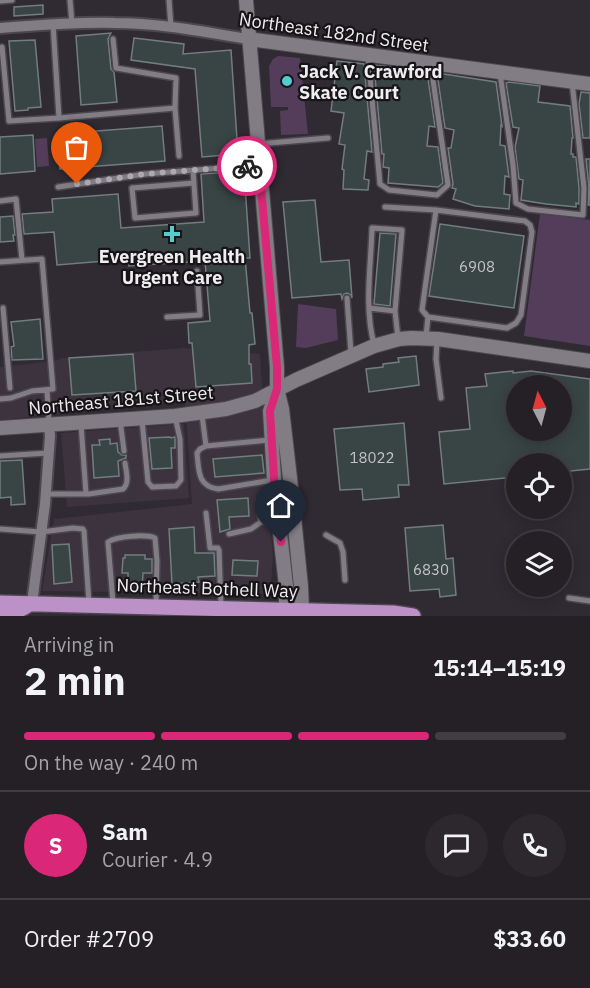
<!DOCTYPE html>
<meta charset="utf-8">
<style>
body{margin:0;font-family:"IBM Plex Sans",sans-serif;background:#2c282e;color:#f1f3f6;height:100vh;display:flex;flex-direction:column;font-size:22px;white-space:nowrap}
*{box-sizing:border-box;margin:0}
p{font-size:20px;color:#a3a3a7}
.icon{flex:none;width:33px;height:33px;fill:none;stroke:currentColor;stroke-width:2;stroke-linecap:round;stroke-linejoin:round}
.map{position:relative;height:616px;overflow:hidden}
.drawer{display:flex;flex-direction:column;background:#242026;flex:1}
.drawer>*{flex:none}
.needle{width:39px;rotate:354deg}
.controls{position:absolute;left:506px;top:375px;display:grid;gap:12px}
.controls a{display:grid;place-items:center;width:66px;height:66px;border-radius:50%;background:#242026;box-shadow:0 3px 15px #0003,0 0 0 2px #413e43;font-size:30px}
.pin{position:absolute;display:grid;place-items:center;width:51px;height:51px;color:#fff;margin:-62px -26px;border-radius:50% 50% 50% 0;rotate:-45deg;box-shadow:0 0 6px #0007}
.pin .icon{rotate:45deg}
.courier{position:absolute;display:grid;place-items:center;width:60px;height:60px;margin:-30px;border:4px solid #db2777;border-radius:50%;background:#fff;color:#222;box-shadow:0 2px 8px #0007}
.overview em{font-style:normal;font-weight:700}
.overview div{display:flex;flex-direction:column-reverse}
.overview{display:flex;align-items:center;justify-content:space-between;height:102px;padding:0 24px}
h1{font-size:39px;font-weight:700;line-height:45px}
.bar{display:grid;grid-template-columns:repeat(4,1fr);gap:9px 6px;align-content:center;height:72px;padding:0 24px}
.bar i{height:8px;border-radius:4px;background:#413e43}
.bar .selected{background:#db2777}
.bar p{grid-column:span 4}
.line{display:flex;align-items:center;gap:15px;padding:0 24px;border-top:2px solid #413e43}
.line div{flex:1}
.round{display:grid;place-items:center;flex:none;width:63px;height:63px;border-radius:32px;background:#2c282e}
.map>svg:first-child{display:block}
.built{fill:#3c333f}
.green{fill:#543d5b}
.building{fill:#394444;stroke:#727e7e;stroke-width:1.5;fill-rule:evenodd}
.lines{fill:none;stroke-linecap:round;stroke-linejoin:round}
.service-casing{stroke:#4c474e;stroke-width:8}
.minor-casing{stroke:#4c474e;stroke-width:14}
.tertiary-casing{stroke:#4c474e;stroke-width:16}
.primary-casing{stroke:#4c474e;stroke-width:18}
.service{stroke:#827c84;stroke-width:5}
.minor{stroke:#827c84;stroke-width:10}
.tertiary{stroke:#827c84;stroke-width:14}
.primary{stroke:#bc91c8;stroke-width:15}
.done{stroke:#ada9ae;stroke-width:6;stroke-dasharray:0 10.8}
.route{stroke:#db2777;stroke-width:8}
.poi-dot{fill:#52cdce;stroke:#171417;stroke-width:2}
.labels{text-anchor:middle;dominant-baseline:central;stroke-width:4.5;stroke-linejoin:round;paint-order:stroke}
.number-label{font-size:15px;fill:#c2c3c6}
.street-label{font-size:18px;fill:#f0edf1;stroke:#171417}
.poi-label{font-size:18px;font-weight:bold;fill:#f0edf1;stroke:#171417;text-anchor:start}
</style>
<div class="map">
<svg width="590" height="616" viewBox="0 0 590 616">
<rect width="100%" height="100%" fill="#302a32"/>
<path class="built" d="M183,348L260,354L273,560L270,594L42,591L54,519L192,504L185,401L0,420V367L55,361L62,358Z
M184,424L189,498L67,507L61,433Z"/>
<path class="green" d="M278,56L300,58L308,134L281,135L280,111L288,110V107H271L269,66L273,59Z
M47,138L49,166L37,167L35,139Z
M540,214L590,220V346L524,336Z
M298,304L336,309L338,340L306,348L296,347Z"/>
<path class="building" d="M43,5V14L14,16V7Z
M111,33L108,39L111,69L114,72L117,102L81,105L76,36Z
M134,38L184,44L183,54L231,50L238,154L202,157L195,69L131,60Z
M35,40L41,107L28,108V110L15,111L9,41Z
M337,61L364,64L372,152L367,151L364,179L369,180L368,190L343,189L344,170L342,169L345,145L339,144L344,113L331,111Z
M374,65L400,68V71L427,72L435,127L429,126L427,146L438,147L443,183L438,187L388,183L389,168L383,167L384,154H382Z
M437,73L496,82L502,126L501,125L500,145L505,146L509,177L505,176L504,194L510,195L509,209L475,206L453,199L456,189L452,188L453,184L448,148H451L454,130L445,128Z
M509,82L540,86L538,102L570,106L573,138H572L571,154H573V157H576L579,188V204L576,203V207L546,204L521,200L523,180L519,179L515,147L519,128L513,127L506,83Z
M581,92L590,93V138H583L579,104Z
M162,126L165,161L60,169L57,134Z
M33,135L35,171L0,174V137Z
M586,159H590V205H588L589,188Z
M244,171L250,258H245L250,313H252L255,344L249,345V364H251L252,383L196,387L192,343H189L188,323L210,321L205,261L129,266V259L57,265L54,232L24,234L22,214L53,212L52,199L118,194L121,228L204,222L201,174Z
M315,200L321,262L349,260L352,298L351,295L347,293L344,294L342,299L341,294L292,298L283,202Z
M13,216L15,235H13L14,241L0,242V217Z
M440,224L524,236L514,308L429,296Z
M380,233L396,234L390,306L374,304Z
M40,319L43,359L12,360L11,347L14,346L11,322Z
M133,354L136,391L72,395L69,358Z
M416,356L419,385L369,392L366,369L383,367V364L399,362L398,358Z
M513,371V373L531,371L590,379V469L561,472V464H516V477L444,484L439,432L470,429L466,388L487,386L485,374ZM516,386H561V430H516Z
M404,423L409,485H398L399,497L363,500L362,489L340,490L334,429Z
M170,437L171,438L175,437V448H171L172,468L152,469L149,438Z
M110,439V444L117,443L118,452L122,455H126V458L118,461L119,476L94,478L92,445H100L99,440Z
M262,455L264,473L215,477L213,459Z
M22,460L25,504L11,505V497L0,498V461Z
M248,498L249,516L229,517L230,529L220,532L217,500Z
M443,525L446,559L453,558L456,595L440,597L439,589L410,591L405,528Z
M194,527L195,553H214L215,576L198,577L199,582L172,584L169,529Z
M69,544L72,582L54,584L52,545Z
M125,555H145V559H152V573H143L142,590L128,589V573H122L123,558H125Z
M233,560L258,561L257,576L232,575Z"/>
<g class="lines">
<defs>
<path id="service" d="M70,0L72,24
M169,0L171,27
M0,1L12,0
M53,24L59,118L175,108L179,156
M113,39L116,68L176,78L175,108
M2,47L9,121L59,118
M368,56L380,184L389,190L437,195L448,185L431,66
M500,73L513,165L516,203L528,209L583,215L584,188L572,82
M258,144L328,138
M193,170L196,213L135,218L132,188L194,183
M58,187L145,174L259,165
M0,201L16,199L22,260
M385,207L436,210
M436,210L525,221L530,225L532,232L521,315L516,323L507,328L428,317L422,310Z
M0,262L42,259L53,389L32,391L11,398L0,399
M347,298L351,353
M3,308L10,388
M369,308L395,311
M167,317L200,315L197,271
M426,336L428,317
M437,340L436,359L441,398
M374,344C364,307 371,266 372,228L402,230L395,311L398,338
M47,390L49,424
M202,415L206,446
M120,420L124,451
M142,420L148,482L152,487L176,486L181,480L180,439L175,416
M81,424L86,494
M269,440L206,446L200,449L197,453C199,470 197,486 218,489L273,480
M0,456L48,453
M46,494H89L123,489C130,483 126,471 125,463
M259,500L261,522
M206,513L210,548H218L219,550L221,607
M0,529L41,532L73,528L83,529L84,531L89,603
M229,534L251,529L261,522L278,520
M326,535L340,543L343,552L345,580
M569,598L590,601
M113,603L108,542C117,536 146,534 155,538L157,561L156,605"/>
<path id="minor" d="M0,28C38,25 77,22 115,23C160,23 204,32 248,39
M32,603L45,504L50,436L49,425"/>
<path id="tertiary" d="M246,0L277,367V389L282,409L290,478L301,586L302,611
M248,39L590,84
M277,389L270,411L274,480L286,586V610
M0,428L175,416L226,409L255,401L296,380L374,346L399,339L411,338L438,339L590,361"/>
<path id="primary" d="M0,603L353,612L393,613L413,616
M0,613C11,614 19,611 28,605"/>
</defs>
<use href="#service" class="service-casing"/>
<use href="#minor" class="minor-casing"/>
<use href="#tertiary" class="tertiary-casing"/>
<use href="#primary" class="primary-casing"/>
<use href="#service" class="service"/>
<use href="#minor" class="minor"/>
<use href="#tertiary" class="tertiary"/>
<use href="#primary" class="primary"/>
</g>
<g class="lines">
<path class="done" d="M77,184L145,174L247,166"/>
<path class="route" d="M247,166L259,165L277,367V389L270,411L274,480L281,542"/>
</g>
<g class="poi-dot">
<circle cx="287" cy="81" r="6"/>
<path d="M169 225h6v6h6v6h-6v6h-6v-6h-6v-6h6z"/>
</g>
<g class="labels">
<g class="number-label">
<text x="477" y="266">6908</text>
<text x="372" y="457">18022</text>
<text x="431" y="569">6830</text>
</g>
<g class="street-label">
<text transform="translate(334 32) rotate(8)">Northeast 182nd Street</text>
<text transform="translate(121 400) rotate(-5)">Northeast 181st Street</text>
<text transform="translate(207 588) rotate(2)">Northeast Bothell Way</text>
</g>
<g class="poi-label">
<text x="299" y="71">Jack V. Crawford<tspan x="299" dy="21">Skate Court</tspan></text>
<text x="172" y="256" text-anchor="middle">Evergreen Health<tspan x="172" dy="21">Urgent Care</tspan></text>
</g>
</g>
</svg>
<div class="controls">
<a><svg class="needle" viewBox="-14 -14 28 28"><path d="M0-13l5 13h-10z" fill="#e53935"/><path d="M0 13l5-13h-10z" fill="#a3a3a7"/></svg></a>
<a><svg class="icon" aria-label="locate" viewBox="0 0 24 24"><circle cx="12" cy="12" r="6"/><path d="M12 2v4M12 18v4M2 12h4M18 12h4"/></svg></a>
<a><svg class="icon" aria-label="layers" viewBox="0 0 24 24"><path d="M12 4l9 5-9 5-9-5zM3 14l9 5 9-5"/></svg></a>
</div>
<div class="pin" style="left:77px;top:184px;background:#ea580c"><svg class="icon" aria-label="bag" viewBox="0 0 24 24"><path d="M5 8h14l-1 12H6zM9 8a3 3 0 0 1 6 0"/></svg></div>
<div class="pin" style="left:281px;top:542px;background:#1f2937"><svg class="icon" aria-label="home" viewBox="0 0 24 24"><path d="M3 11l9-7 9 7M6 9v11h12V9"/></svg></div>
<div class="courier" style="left:247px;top:166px"><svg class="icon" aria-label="bike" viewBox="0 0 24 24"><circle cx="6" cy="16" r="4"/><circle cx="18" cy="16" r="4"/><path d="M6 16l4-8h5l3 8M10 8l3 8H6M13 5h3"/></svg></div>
</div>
<section class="drawer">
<div class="overview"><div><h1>2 min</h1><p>Arriving in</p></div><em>15:14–15:19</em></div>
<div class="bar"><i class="selected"></i><i class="selected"></i><i class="selected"></i><i></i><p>On the way · 240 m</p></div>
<div class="line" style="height:108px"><b class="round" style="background:#db2777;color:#fff">S</b><div><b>Sam</b><p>Courier · 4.9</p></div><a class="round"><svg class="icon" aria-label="chat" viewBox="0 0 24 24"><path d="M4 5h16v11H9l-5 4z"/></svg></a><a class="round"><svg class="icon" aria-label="phone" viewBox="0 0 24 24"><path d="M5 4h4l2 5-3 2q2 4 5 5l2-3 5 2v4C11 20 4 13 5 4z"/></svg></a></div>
<div class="line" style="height:78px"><div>Order #2709</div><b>$33.60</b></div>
</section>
